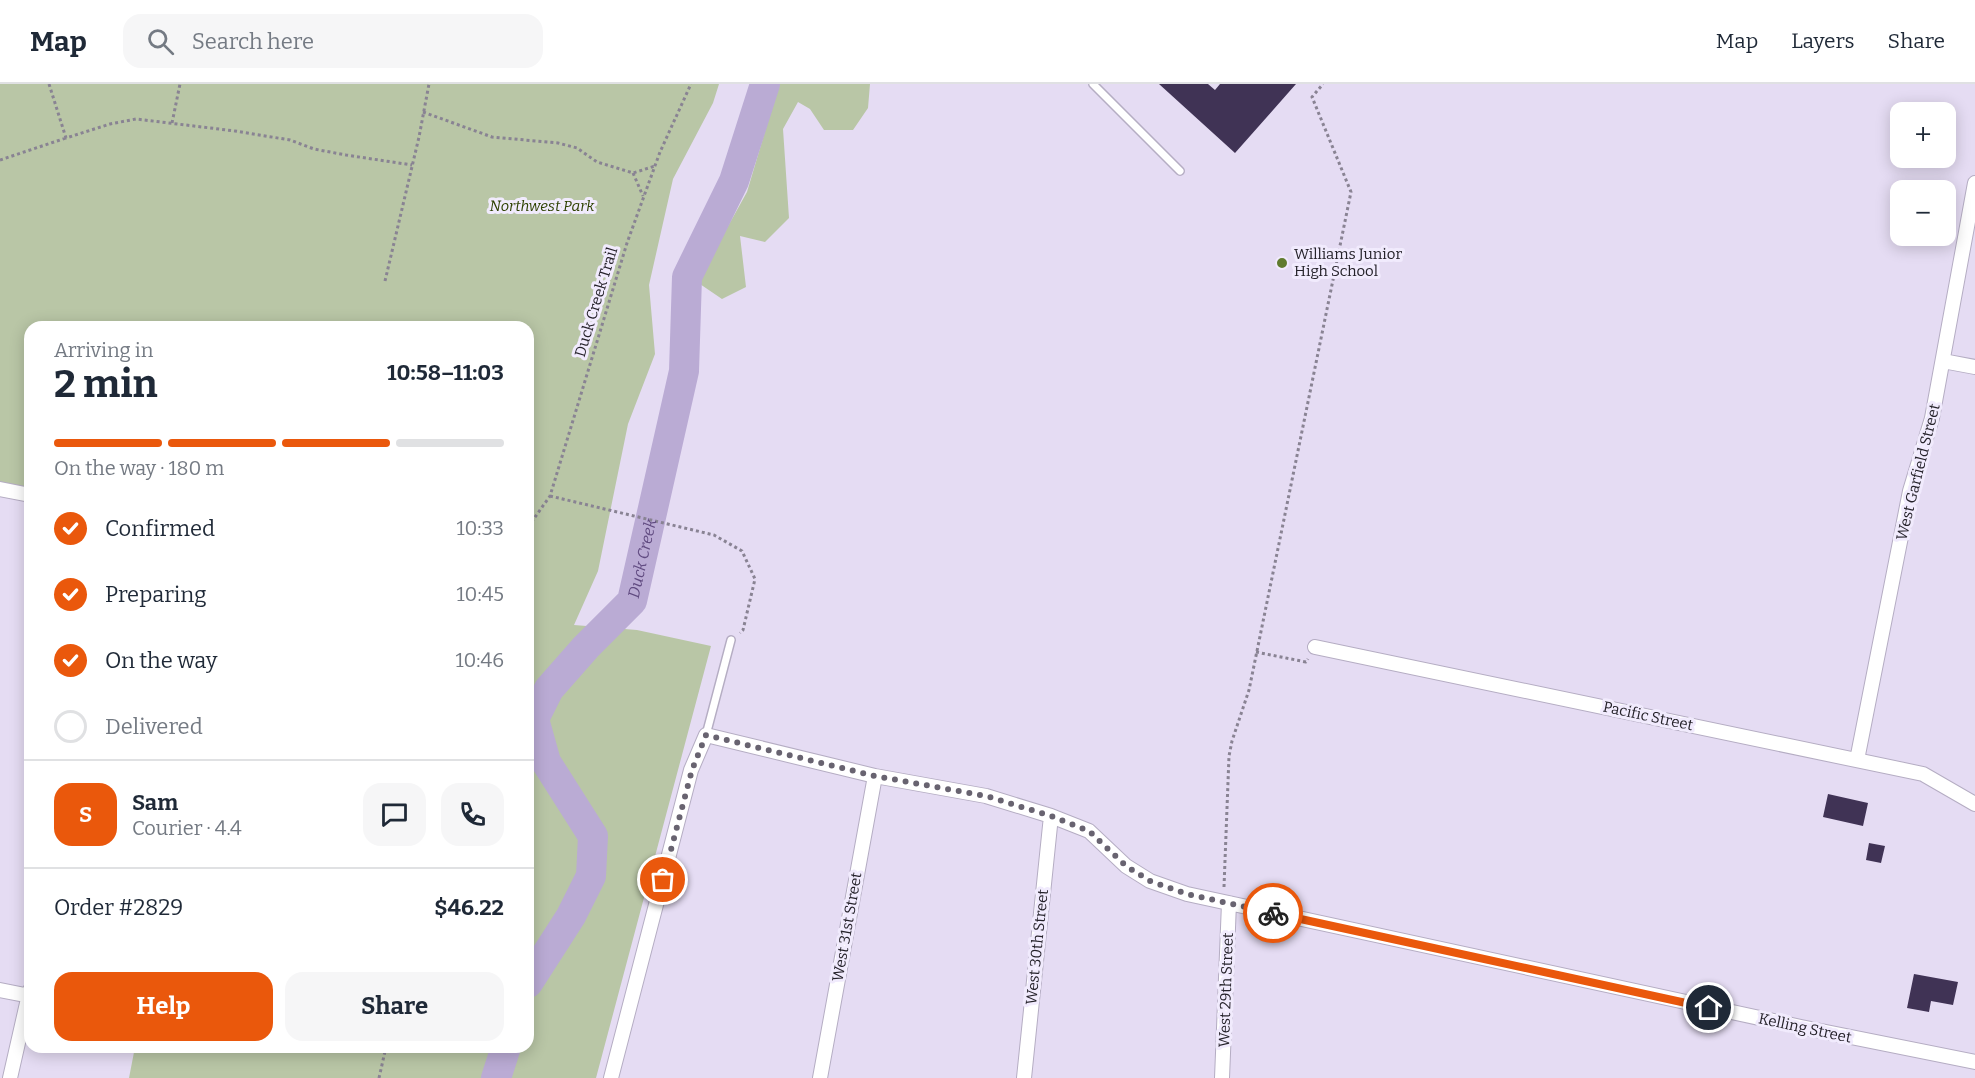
<!DOCTYPE html>
<meta charset="utf-8">
<style>
body{margin:0;font-family:Bitter,serif;background:#f6f6f7;color:#1f2937;height:100vh;display:flex;flex-direction:column;font-size:22px;white-space:nowrap}
*{box-sizing:border-box;margin:0}
p{font-size:20px;color:#747a83}
.icon{flex:none;width:33px;height:33px;fill:none;stroke:currentColor;stroke-width:2;stroke-linecap:round;stroke-linejoin:round}
.map{position:relative;flex:1;overflow:hidden}
.details{position:absolute;left:24px;top:237px;width:510px;height:732px;display:flex;flex-direction:column;background:#fff;border-radius:18px;box-shadow:0 3px 15px #0003}
.details>*{flex:none}
.fabs{position:absolute;left:1890px;top:18px;display:grid;gap:12px}
.fabs a{display:grid;place-items:center;width:66px;height:66px;border-radius:12px;background:#fff;box-shadow:0 3px 15px #0003;font-size:30px}
.pin{position:absolute;display:grid;place-items:center;width:51px;height:51px;color:#fff;margin:-26px;border:3px solid #fff;border-radius:50%;box-shadow:0 2px 6px #0007}
.courier{position:absolute;display:grid;place-items:center;width:60px;height:60px;margin:-30px;border:4px solid #ea580c;border-radius:50%;background:#fff;color:#222;box-shadow:0 2px 8px #0007}
.head em{font-style:normal;font-weight:700}
.head div{display:flex;flex-direction:column-reverse}
.head{display:flex;align-items:center;justify-content:space-between;height:102px;padding:0 30px}
h1{font-size:39px;font-weight:700;line-height:45px}
.bar{display:grid;grid-template-columns:repeat(4,1fr);gap:9px 6px;align-content:center;height:72px;padding:0 30px}
.bar i{height:8px;border-radius:4px;background:#e0e1e3}
.bar .selected{background:#ea580c}
.bar p{grid-column:span 4}
.line{display:flex;align-items:center;gap:15px;padding:0 30px;border-top:2px solid #e0e1e3}
.line div{flex:1}
.round{display:grid;place-items:center;flex:none;width:63px;height:63px;border-radius:18px;background:#f6f6f7}
ol{padding:0 30px;list-style:none}
li{display:flex;align-items:center;gap:18px;height:66px}
li p{margin-inline-start:auto}
li .icon{padding:6px;border-radius:50%;background:#ea580c;color:#fff;stroke-width:4}
li:last-child{color:#747a83}
li i{width:33px;height:33px;border:3px solid #e0e1e3;border-radius:50%}
.action{display:flex;gap:12px;margin-top:auto;padding:12px 30px}
.action a{flex:1;height:69px;border-radius:18px;background:#ea580c;color:#fff;font-size:24px;font-weight:700;line-height:69px;text-align:center}
.action a+a{background:#f6f6f7;color:#1f2937}
header{display:flex;align-items:center;gap:36px;box-sizing:border-box;height:84px;padding:0 30px;background:#fff;border-bottom:2px solid #e0e1e3}
header strong{font-size:28px}
nav{display:flex;gap:33px;margin-inline-start:auto;font-size:21px}
.search{width:420px;height:54px;background:#f6f6f7;display:flex;align-items:center;gap:15px;box-sizing:border-box;padding:0 21px;border-radius:18px;color:#747a83;font-size:22px}
.map>svg:first-child{display:block}
.green{fill:#b9c6a6}
.lines{fill:none;stroke-linecap:round;stroke-linejoin:round}
.river{stroke:#baabd4;stroke-width:30}
.building{fill:#403355}
.lane-casing{stroke:#b5adc3;stroke-width:10}
.street-casing{stroke:#b5adc3;stroke-width:16}
.path{stroke:#898393;stroke-width:3;stroke-dasharray:3 3;stroke-linecap:butt}
.lane{stroke:#fff;stroke-width:7}
.street{stroke:#fff;stroke-width:14}
.done{stroke:#686370;stroke-width:6;stroke-dasharray:0 10.8}
.route{stroke:#ea580c;stroke-width:8}
.poi-dot{fill:#607b2e;stroke:#f1ebfd;stroke-width:2}
.labels{text-anchor:middle;dominant-baseline:central;stroke-width:6;stroke-linejoin:round;paint-order:stroke}
.park-label{font-size:15px;font-style:italic;fill:#2d4100;stroke:#f1ebfd}
.poi-label{font-size:15px;fill:#25222a;stroke:#f1ebfd;text-anchor:start}
.street-label{font-size:15px;fill:#25222a;stroke:#f1ebfd}
.water-label{font-size:16px;font-style:italic;fill:#614b81;stroke:#f1ebfd}
</style>
<header>
<strong>Map</strong>
<div class="search"><svg class="icon" aria-label="search" viewBox="0 0 24 24"><circle cx="10" cy="10" r="6"/><path d="M15 15l6 6"/></svg>Search here</div>
<nav><a>Map</a><a>Layers</a><a>Share</a></nav>
</header>
<div class="map">
<svg width="1975" height="994" viewBox="0 0 1975 994">
<rect width="100%" height="100%" fill="#e5dcf3"/>
<path class="green" d="M0,0H719L713,19L673,95L649,201L655,270L628,340L598,487L574,541L637,546L711,562L596,994H129L135,963H528V243H30V411L0,405Z
M779,0H870L868,24L853,46H824L810,25L798,18L783,45L789,134L765,158L740,152L746,203L722,215L697,198L747,108Z"/>
<g class="lines">
<g class="river">
<path id="s1" d="M528,899L571,832L591,792L593,752L546,678L534,635L549,605L586,563L632,517L684,287L687,193L734,97L765,0"/>
<path d="M496,994L506,963"/>
</g>
</g>
<path class="building" d="M1159,0H1208L1215,6L1220,0H1296L1235,69Z
M1828,710L1868,719L1863,742L1823,733Z
M1869,759L1885,762L1881,779L1866,776Z
M1914,890L1958,898L1953,921L1931,917L1929,928L1907,924Z"/>
<g class="lines">
<defs>
<path id="lane" d="M1093,0L1180,87
M706,651L731,556"/>
<path id="street" d="M1943,277L1975,283
M0,405L30,411
M1315,563L1923,690L1975,720
M1857,676L1910,407L1932,334L1975,99
M0,906L30,912
M10,994L30,906
M611,994L691,686L706,651L875,692L986,712L1051,732L1089,747L1126,782L1150,797L1187,810L1801,943L1975,978
M820,994L875,692
M1024,994L1051,732
M1222,994L1229,819"/>
</defs>
<use href="#lane" class="lane-casing"/>
<use href="#street" class="street-casing"/>
<path class="path" d="M49,0L66,54L110,40L136,35L235,47L290,56L314,65L346,71L412,81
M423,28L492,53L558,59L577,64L597,78L633,89L655,82
M172,39L180,0
M0,76L66,54
M633,89L643,112
M385,197L419,53L429,0
M550,412L714,451L742,467L755,495L743,546L740,549
M528,443L550,412L627,159L660,68L691,0
M1256,568L1306,578L1308,575
M1224,803L1229,672L1232,657L1249,606L1351,108L1312,13L1323,0
M379,994L386,963"/>
<use href="#lane" class="lane"/>
<use href="#street" class="street"/>
</g>
<g class="lines">
<path class="done" d="M663,796L692,686L706,651L875,692L986,712L1051,732L1089,747L1126,782L1150,797L1187,810L1273,829"/>
<path class="route" d="M1273,829L1709,924"/>
</g>
<circle class="poi-dot" cx="1282" cy="179" r="6"/>
<g class="labels">
<g class="park-label">
<text x="542" y="122">Northwest Park</text>
</g>
<g class="poi-label">
<text x="1294" y="170">Williams Junior<tspan x="1294" dy="17">High School</tspan></text>
</g>
<g class="street-label">
<text transform="translate(596 218) rotate(-73)">Duck Creek Trail</text>
<text transform="translate(1918 388) rotate(-76)">West Garfield Street</text>
<text transform="translate(1648 632) rotate(12)">Pacific Street</text>
<text transform="translate(847 843) rotate(-80)">West 31st Street</text>
<text transform="translate(1037 863) rotate(-84)">West 30th Street</text>
<text transform="translate(1226 906) rotate(-88)">West 29th Street</text>
<text transform="translate(1805 944) rotate(12)">Kelling Street</text>
</g>
<g class="water-label">
<text stroke="none"><textPath href="#s1" startOffset="495">Duck Creek</textPath></text>
</g>
</g>
</svg>
<div class="fabs">
<a>+</a>
<a>−</a>
</div>
<div class="pin" style="left:663px;top:796px;background:#ea580c"><svg class="icon" aria-label="bag" viewBox="0 0 24 24"><path d="M5 8h14l-1 12H6zM9 8a3 3 0 0 1 6 0"/></svg></div>
<div class="pin" style="left:1709px;top:924px;background:#1f2937"><svg class="icon" aria-label="home" viewBox="0 0 24 24"><path d="M3 11l9-7 9 7M6 9v11h12V9"/></svg></div>
<div class="courier" style="left:1273px;top:829px"><svg class="icon" aria-label="bike" viewBox="0 0 24 24"><circle cx="6" cy="16" r="4"/><circle cx="18" cy="16" r="4"/><path d="M6 16l4-8h5l3 8M10 8l3 8H6M13 5h3"/></svg></div>
<section class="details">
<div class="head"><div><h1>2 min</h1><p>Arriving in</p></div><em>10:58–11:03</em></div>
<div class="bar"><i class="selected"></i><i class="selected"></i><i class="selected"></i><i></i><p>On the way · 180 m</p></div>
<ol>
<li><svg class="icon" aria-label="check" viewBox="0 0 24 24"><path d="M5 12l5 5 9-10"/></svg>Confirmed<p>10:33</p></li>
<li><svg class="icon" aria-label="check" viewBox="0 0 24 24"><path d="M5 12l5 5 9-10"/></svg>Preparing<p>10:45</p></li>
<li><svg class="icon" aria-label="check" viewBox="0 0 24 24"><path d="M5 12l5 5 9-10"/></svg>On the way<p>10:46</p></li>
<li><i></i>Delivered</li>
</ol>
<div class="line" style="height:108px"><b class="round" style="background:#ea580c;color:#fff">S</b><div><b>Sam</b><p>Courier · 4.4</p></div><a class="round"><svg class="icon" aria-label="chat" viewBox="0 0 24 24"><path d="M4 5h16v11H9l-5 4z"/></svg></a><a class="round"><svg class="icon" aria-label="phone" viewBox="0 0 24 24"><path d="M5 4h4l2 5-3 2q2 4 5 5l2-3 5 2v4C11 20 4 13 5 4z"/></svg></a></div>
<div class="line" style="height:78px"><div>Order #2829</div><b>$46.22</b></div>
<div class="action"><a>Help</a><a>Share</a></div>
</section>
</div>
